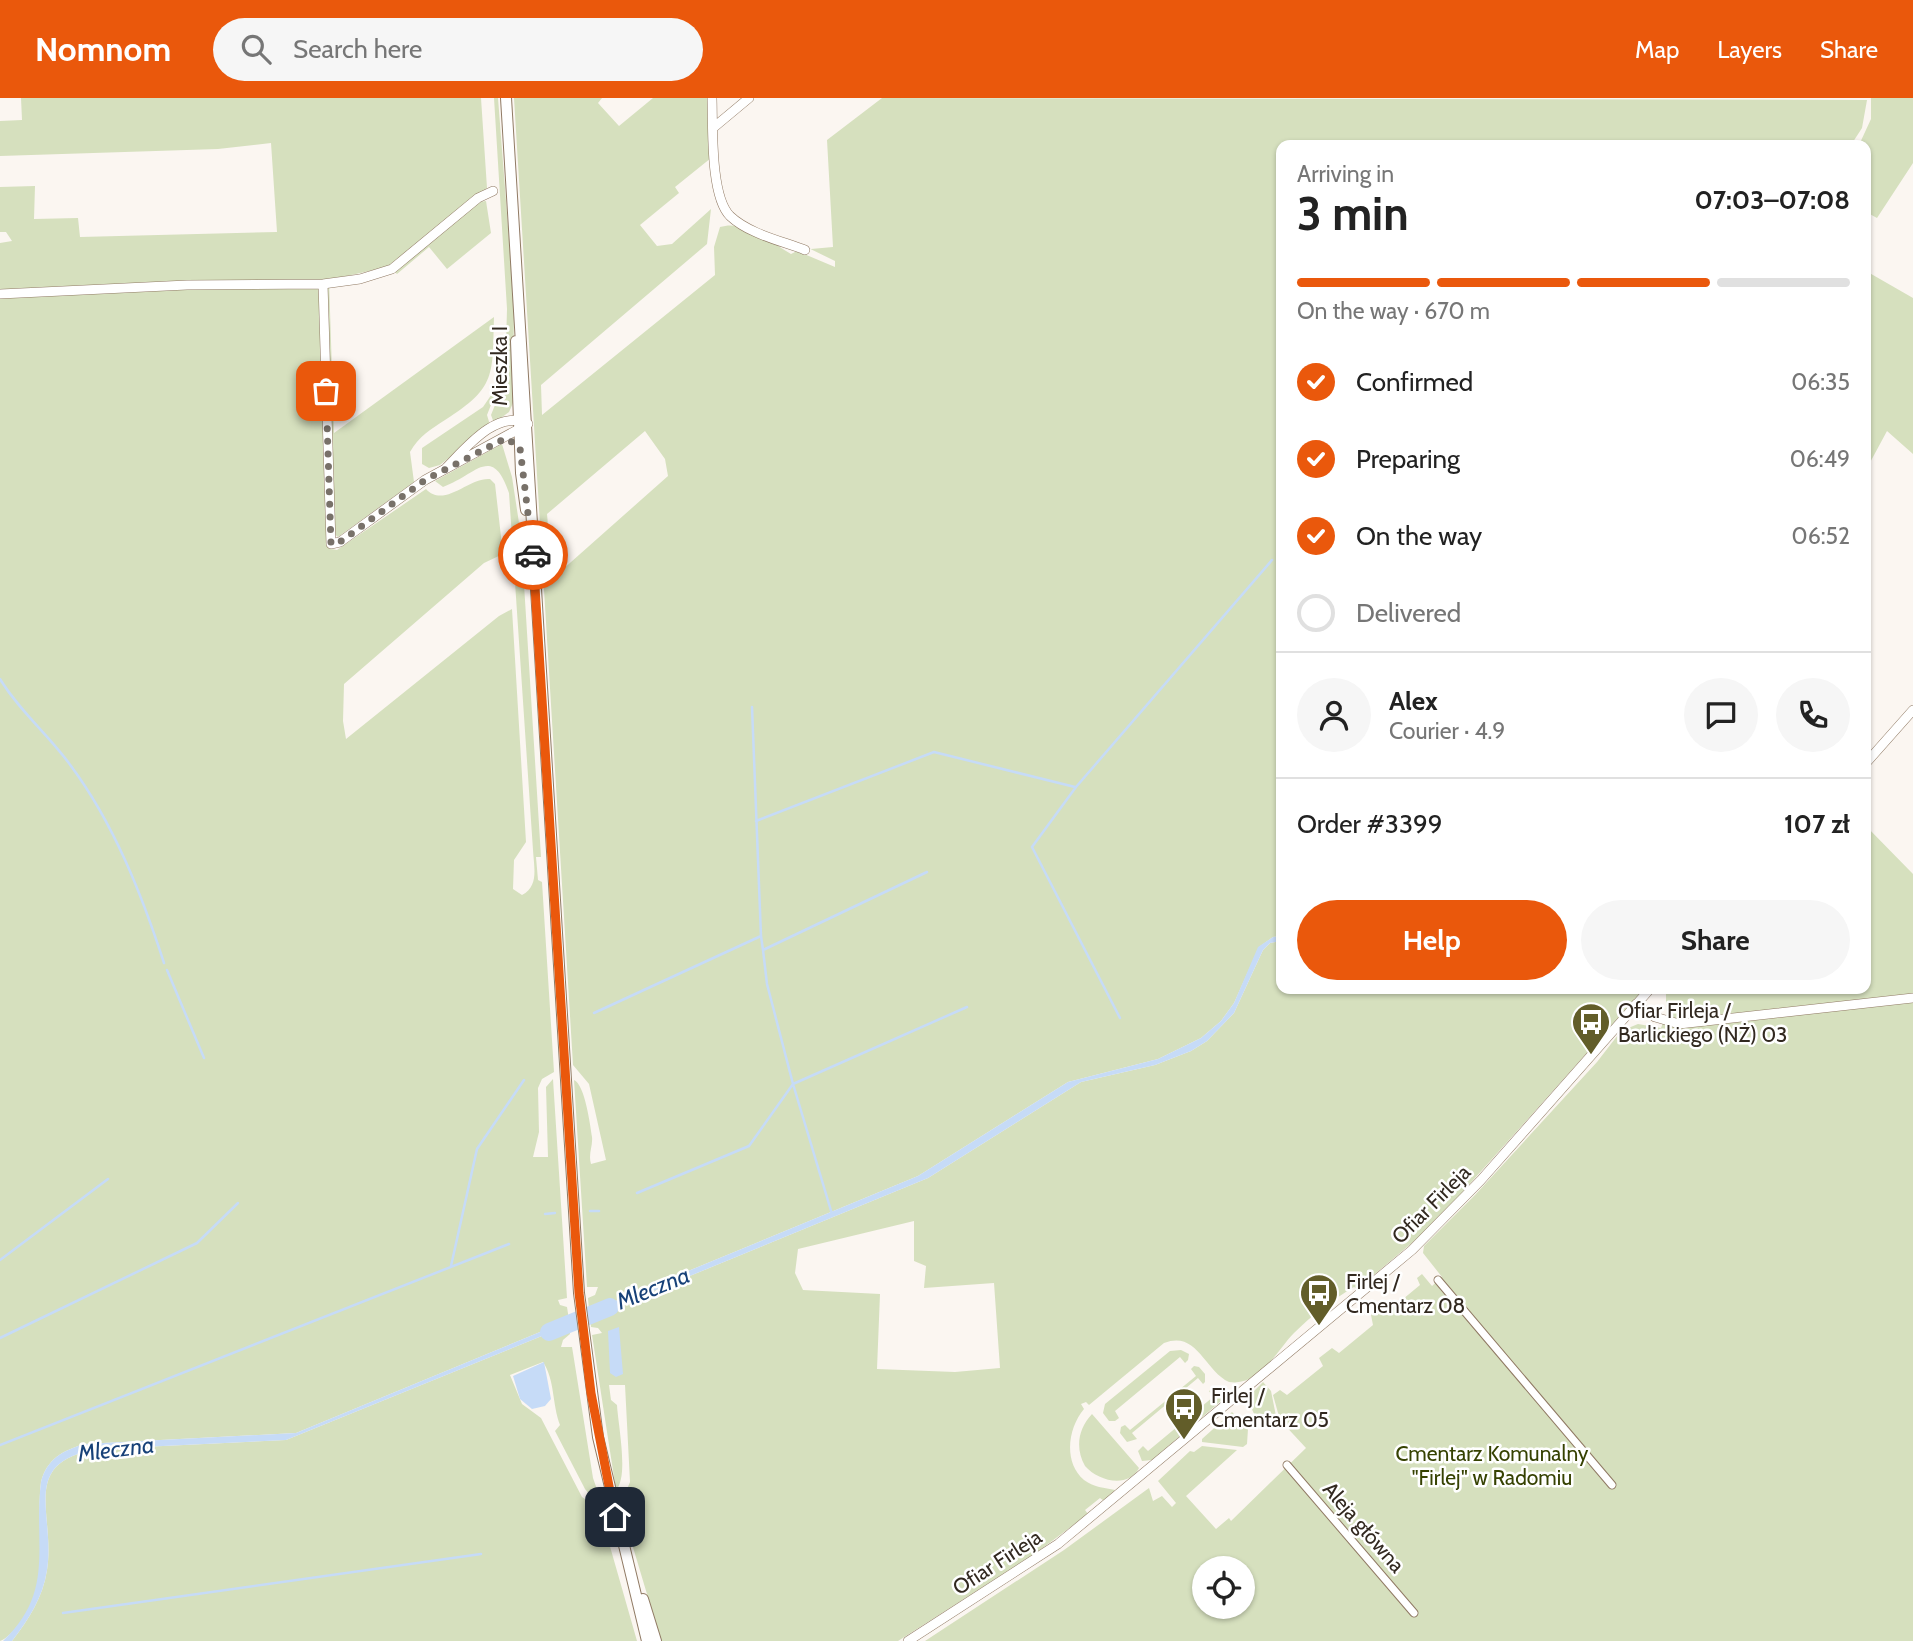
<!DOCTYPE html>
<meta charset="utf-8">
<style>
body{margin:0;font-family:Cabin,sans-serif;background:#f6f6f6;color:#222;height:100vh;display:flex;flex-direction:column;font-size:26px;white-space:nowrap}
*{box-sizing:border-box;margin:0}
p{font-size:23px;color:#767676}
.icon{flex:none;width:38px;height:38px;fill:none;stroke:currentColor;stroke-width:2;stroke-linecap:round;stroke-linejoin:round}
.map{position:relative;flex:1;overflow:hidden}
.drawer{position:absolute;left:1276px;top:42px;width:595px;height:854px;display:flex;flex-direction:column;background:#fff;border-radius:14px;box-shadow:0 2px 5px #0004}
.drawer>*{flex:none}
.controls{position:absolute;left:1192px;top:1458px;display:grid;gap:14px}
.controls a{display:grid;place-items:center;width:63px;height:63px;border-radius:50%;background:#fff;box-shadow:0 2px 5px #0004;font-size:35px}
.pin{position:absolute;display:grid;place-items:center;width:60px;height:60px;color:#fff;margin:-30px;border-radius:14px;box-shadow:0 4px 10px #0006}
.courier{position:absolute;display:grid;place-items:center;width:70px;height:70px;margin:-35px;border:5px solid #ea580c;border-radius:50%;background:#fff;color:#222;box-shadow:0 2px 9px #0007}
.summary em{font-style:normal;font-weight:700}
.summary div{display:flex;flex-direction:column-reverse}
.summary{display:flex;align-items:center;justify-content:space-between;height:119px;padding:0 21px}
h1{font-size:46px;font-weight:700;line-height:52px}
.bar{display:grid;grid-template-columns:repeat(4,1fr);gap:10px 7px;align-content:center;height:84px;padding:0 21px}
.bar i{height:9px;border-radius:5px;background:#e0e0e0}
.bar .on{background:#ea580c}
.bar p{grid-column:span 4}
.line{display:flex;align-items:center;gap:18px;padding:0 21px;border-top:2px solid #e0e0e0}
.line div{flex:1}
.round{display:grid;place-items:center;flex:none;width:74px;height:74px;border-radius:37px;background:#f6f6f6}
ol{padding:0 21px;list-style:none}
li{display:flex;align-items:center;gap:21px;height:77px}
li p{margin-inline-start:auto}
li .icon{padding:7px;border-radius:50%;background:#ea580c;color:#fff;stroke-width:4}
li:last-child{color:#767676}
li i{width:38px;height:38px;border:4px solid #e0e0e0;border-radius:50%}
.button{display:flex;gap:14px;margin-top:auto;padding:14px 21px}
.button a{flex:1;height:80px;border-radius:42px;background:#ea580c;color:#fff;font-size:28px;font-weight:700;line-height:80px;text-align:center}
.button a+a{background:#f6f6f6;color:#222}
header{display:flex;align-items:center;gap:42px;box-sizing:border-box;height:98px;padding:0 35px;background:#ea580c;color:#fff}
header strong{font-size:33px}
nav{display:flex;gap:38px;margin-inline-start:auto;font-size:24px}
.search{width:490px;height:63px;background:#f6f6f6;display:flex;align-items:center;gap:18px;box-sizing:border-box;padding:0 24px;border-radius:38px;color:#767676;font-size:26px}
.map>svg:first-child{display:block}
.green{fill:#d6e0be;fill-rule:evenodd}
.water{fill:#c6dbf7}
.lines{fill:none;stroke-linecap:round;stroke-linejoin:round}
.stream{stroke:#c6dbf7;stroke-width:2.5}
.river{stroke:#c6dbf7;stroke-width:18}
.pedestrian-casing{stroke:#907a64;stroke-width:9}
.minor-casing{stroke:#907a64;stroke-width:10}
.tertiary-casing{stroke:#907a64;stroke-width:12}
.pedestrian{stroke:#fff;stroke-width:7}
.minor{stroke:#fff;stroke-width:9}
.tertiary{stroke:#fff;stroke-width:10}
.done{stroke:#787169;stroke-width:7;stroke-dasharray:0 12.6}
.route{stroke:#ea580c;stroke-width:9}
.labels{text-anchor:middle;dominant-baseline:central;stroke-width:5;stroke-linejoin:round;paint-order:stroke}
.street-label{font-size:21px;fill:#322920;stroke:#fff}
.poi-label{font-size:21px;fill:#322920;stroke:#fff;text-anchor:start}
.park-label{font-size:21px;fill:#364202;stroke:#fff}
.water-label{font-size:23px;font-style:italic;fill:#174178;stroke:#fff}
</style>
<header>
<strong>Nomnom</strong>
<div class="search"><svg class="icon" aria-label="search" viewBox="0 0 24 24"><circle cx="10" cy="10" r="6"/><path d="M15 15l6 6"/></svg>Search here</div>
<nav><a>Map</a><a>Layers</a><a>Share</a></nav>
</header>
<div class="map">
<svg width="1913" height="1543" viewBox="0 0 1913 1543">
<rect width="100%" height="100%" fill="#fbf6f1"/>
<path class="green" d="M21,0H481L487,90L387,169L329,182L334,335L494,219C492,277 497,289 445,322C430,332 419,338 410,354L414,384L338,439L333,435L326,441L331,451L337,452L426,391C444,411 469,379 490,381L495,386L503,456L484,465L344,586L343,623L346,641L499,518L512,511L526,744L514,762L513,791L522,797C539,788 534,770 533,752L509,395C492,345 475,378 443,389L435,383L502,346L512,379L521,438L541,759H536L538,782L542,784L554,974L542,981L538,990L539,1034L533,1059H548L546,989L553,981L567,1200L558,1202L560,1207L567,1209L569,1222L296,1335L84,1346C62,1353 47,1361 41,1384C35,1433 52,1482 20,1525C14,1532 8,1540 0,1543V145L12,143L6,134H0V89L35,88L34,121L78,120L80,139L277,134L271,45L218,51L0,58V23L22,22Z
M494,0H498L514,206L513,305L509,314L494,325L491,317L505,282L507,211Z
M514,0H602L598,5L619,28L653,0H709L711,60L675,89L679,95L640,127L657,148L672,146L711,111L707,146L541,287L542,317L715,177L714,149L720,129C745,121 772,145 791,156L797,153L835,169V163L792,142L811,151L833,149L827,42L882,0L1867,2L1862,30L1851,47H1281V838L1273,839L1259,849L1234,905L1221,923L1201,940L1158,961L1068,984L918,1078L589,1214L588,1200L595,1197L598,1189H587L574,982C585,987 590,1026 592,1039C593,1048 588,1056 591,1066L606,1062L589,986L573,967ZM645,333L665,361L668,378L553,480L547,416Z
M1871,0H1913V65L1877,120L1866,114V47H1859L1871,21Z
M486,103L491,135L447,171L429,149L397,176L394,173L479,104Z
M1866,173L1913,200V356L1887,333L1866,372Z
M500,284L487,317L490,327L440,367L429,370L422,366V350L483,309Z
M1866,728L1913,776V1543H925L1064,1452L1149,1390L1153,1403L1162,1398L1172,1409L1176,1405L1158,1383L1190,1353L1194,1354L1202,1348L1237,1352L1186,1398L1216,1431L1229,1420L1231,1423L1306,1350L1280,1322L1273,1297L1280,1292L1287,1297L1323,1268L1319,1260L1332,1250L1339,1255L1373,1227L1371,1217L1377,1212L1385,1216L1420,1187L1417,1180L1422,1176L1432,1188L1442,1179L1423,1155L1424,1148L1475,1097L1597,964L1621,933L1638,926L1661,930L1666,917V891H1866ZM1204,1470H1242V1508H1204Z
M1281,843V891H1644L1432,1128L1357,1191L1354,1189C1332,1202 1312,1217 1294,1235C1277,1252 1260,1289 1229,1284C1204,1272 1197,1232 1164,1245L1089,1307L1086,1304L1081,1306L1084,1311C1068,1330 1063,1364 1084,1382C1093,1389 1105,1390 1115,1392L1104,1403L1100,1400L1085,1412L1088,1416L1036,1455L898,1543H661L618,1399L625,1396L630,1384L625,1287H609L611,1302L617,1307C618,1326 629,1379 616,1392L592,1237L602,1235L598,1230L591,1229L590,1219L928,1080L1081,984L1155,967L1191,953L1207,943L1234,915L1263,852L1270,845ZM914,1123V1163L926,1168L924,1190L994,1185L1000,1270L955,1274L877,1271L880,1196L803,1192L795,1175L798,1151Z
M569,1227L570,1236L563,1242L561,1249H572L573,1255L593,1380L599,1397L589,1396L585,1391L555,1333L560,1327C552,1306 555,1282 543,1264L510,1277L522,1306L541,1320L582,1399L588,1403L600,1404L607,1438L637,1543H12C29,1521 43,1499 47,1472C56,1416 17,1362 101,1351L286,1342Z
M1181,1252L1189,1256L1188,1262L1185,1265L1180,1259L1115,1313L1119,1320L1115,1323H1109L1103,1315L1105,1306L1170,1253Z
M1194,1268L1199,1269L1205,1276V1284L1203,1286L1198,1280L1132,1335L1137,1341L1127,1344L1120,1335L1121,1329L1125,1327L1130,1332L1196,1278L1191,1271Z
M1263,1284L1271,1293L1276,1318L1267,1325L1256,1320L1249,1305L1253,1294Z
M1214,1290L1222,1295L1221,1303L1152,1362L1142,1363L1138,1353L1143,1348L1148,1353L1213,1299L1209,1293Z
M1232,1314L1248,1331L1247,1346L1243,1349L1202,1344V1341Z
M1092,1316L1139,1370C1128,1391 1098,1383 1085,1368C1075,1350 1078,1331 1092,1316Z"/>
<path class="water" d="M1281,838V843L1270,845L1263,852L1234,915L1207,943L1191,953L1155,967L1081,984L928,1080L590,1219L589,1214L918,1078L1068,984L1158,961L1201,940L1221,923L1234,905L1258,849L1273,839Z
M569,1222V1227L286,1342L101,1351C17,1362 56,1416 47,1472C43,1499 29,1521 12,1543H3C56,1493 33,1446 41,1384C47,1361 62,1353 84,1346L296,1335Z
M619,1229L623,1276L616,1279L610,1275L608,1233Z
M544,1264L551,1301L545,1308L532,1311L520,1301L513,1278Z"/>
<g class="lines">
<path class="stream" d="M0,581C20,614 49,637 71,668C114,726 142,797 164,865
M756,723L934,654L1075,689
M761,838L763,852L927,774
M763,852L767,886L793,986L967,909
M167,872L204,960
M594,915L761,838L752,609
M1120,920L1032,749L1076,689L1272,462
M793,986L832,1116
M637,1095L749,1048L793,986
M590,1113H599
M545,1116L555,1115
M0,1162L108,1081
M451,1168L477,1051L524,982
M0,1240L197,1145L238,1105
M0,1347L509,1146
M63,1515L481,1456"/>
<path class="river" d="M549,1234L610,1209"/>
<defs>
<path id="pedestrian" d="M1438,1182L1612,1387
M1287,1367L1414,1515"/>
<path id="minor" d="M712,0C713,28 710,98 730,118C749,136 782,143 805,152
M713,30L749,0
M323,186L331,446L340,444L425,382L528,326C497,310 465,351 446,370
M0,196L187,187L323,186L360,181L392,171L478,100L493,93
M1866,665L1913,612
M1636,906L1655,919L1679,926L1913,900
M908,1543L1058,1446L1412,1152L1481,1082L1650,891"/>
<path id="tertiary" d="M506,0L579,1195L598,1339L647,1543
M516,243L521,375L526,412
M643,1501L656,1543"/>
</defs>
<use href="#pedestrian" class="pedestrian-casing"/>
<use href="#minor" class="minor-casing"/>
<use href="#tertiary" class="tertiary-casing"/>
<use href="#pedestrian" class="pedestrian"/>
<use href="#minor" class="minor"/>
<use href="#tertiary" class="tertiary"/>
</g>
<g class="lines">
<path class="done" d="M326,293L331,446L340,444L425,382L506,340L520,350L533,457"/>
<path class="route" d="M533,457L579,1195L591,1295L615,1419"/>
</g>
<defs>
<symbol id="bus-pin" viewBox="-11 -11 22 30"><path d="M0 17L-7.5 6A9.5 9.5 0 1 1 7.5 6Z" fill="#625d29" stroke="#fff"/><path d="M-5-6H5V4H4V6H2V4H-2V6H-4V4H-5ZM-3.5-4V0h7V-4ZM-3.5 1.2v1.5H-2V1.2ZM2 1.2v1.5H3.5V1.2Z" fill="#fff"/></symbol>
</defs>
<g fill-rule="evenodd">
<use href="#bus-pin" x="1569" y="902" width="44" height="60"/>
<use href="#bus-pin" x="1297" y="1173" width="44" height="60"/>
<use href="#bus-pin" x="1162" y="1287" width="44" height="60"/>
</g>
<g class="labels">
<g class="street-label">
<text transform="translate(499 268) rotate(-90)">Mieszka I</text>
<text transform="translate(1431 1106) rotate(-45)">Ofiar Firleja</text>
<text transform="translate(1364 1429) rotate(49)">Aleja główna</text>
<text transform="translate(997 1464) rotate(-33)">Ofiar Firleja</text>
</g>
<g class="poi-label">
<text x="1618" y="912">Ofiar Firleja /<tspan x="1618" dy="24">Barlickiego (NŻ) 03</tspan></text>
<text x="1346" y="1183">Firlej /<tspan x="1346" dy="24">Cmentarz 08</tspan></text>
<text x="1211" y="1297">Firlej /<tspan x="1211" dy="24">Cmentarz 05</tspan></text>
</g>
<g class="park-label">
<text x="1492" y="1355">Cmentarz Komunalny<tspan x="1492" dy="24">"Firlej" w Radomiu</tspan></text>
</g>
<g class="water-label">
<text transform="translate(653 1190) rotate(-22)">Mleczna</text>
<text transform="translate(116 1351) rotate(-7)">Mleczna</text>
</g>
</g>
</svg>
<div class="controls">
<a><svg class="icon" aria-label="locate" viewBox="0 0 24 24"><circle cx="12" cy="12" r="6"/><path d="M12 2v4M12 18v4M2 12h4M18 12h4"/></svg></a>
</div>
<div class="pin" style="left:326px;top:293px;background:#ea580c"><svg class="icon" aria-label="bag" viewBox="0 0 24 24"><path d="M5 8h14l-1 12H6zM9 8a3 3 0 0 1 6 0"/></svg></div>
<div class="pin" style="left:615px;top:1419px;background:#1f2937"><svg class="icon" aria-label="home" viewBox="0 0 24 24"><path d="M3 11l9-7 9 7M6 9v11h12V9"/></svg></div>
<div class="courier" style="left:533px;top:457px"><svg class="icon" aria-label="car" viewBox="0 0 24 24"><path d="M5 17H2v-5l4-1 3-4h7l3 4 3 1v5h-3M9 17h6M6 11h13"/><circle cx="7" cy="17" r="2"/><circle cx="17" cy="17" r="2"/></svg></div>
<section class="drawer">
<div class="summary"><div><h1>3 min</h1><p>Arriving in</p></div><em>07:03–07:08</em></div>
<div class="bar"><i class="on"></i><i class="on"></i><i class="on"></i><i></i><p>On the way · 670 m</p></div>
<ol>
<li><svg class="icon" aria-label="check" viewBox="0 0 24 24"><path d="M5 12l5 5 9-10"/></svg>Confirmed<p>06:35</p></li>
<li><svg class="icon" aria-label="check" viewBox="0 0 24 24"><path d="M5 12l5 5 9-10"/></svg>Preparing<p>06:49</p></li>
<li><svg class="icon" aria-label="check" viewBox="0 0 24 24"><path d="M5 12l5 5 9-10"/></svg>On the way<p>06:52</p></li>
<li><i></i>Delivered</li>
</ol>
<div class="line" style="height:126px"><a class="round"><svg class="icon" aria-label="person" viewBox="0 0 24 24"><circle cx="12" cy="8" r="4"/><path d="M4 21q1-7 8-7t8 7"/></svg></a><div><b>Alex</b><p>Courier · 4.9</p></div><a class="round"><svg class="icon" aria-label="chat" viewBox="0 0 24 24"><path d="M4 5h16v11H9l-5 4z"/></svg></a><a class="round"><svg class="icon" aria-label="phone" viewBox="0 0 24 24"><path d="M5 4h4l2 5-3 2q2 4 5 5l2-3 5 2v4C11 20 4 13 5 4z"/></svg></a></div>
<div class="line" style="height:91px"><div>Order #3399</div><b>107 zł</b></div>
<div class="button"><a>Help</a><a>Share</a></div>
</section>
</div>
